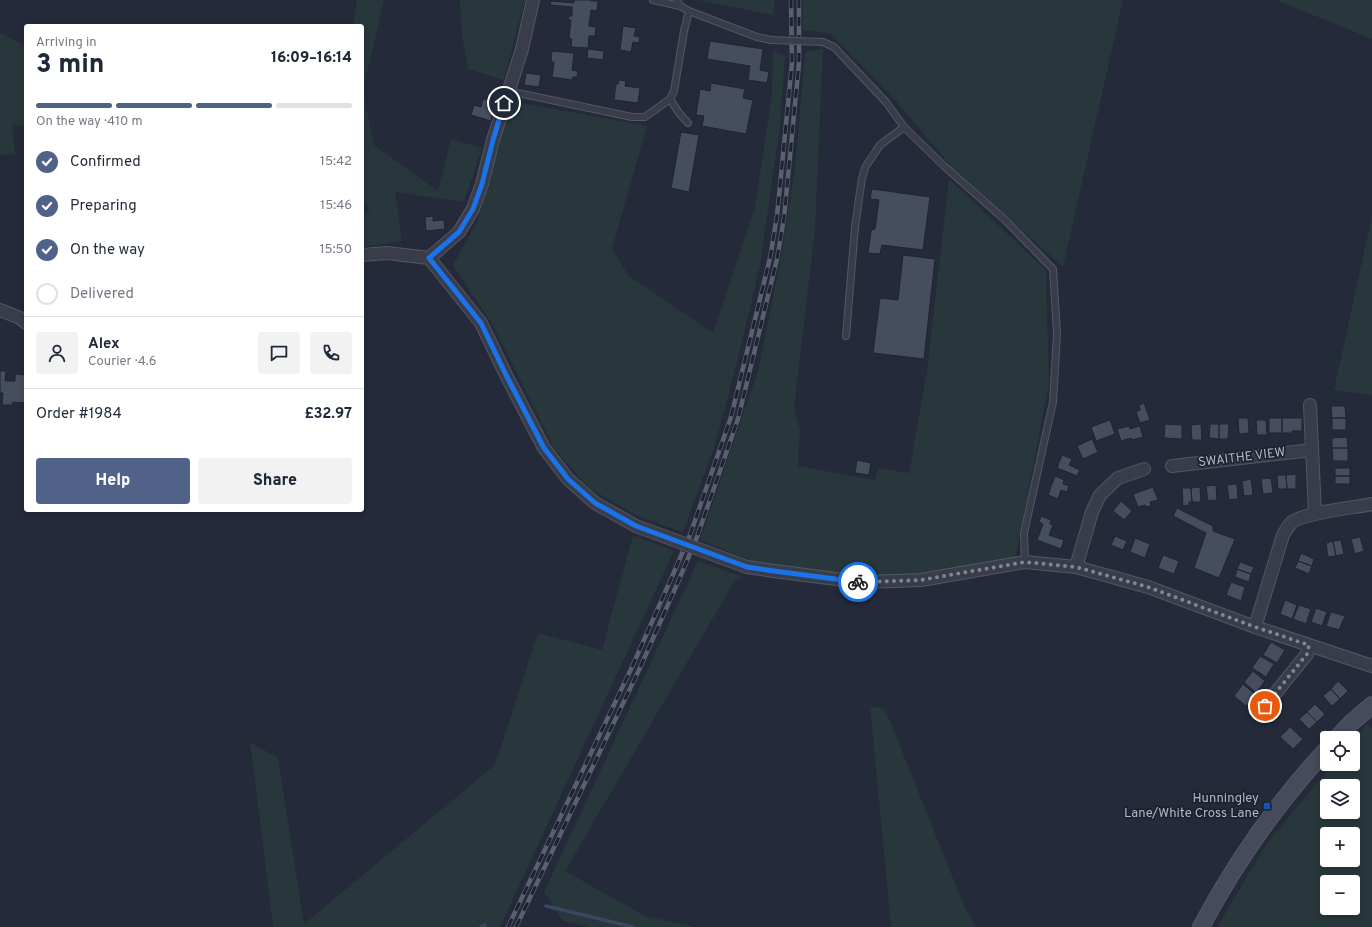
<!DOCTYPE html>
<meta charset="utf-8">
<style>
body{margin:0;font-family:Overpass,sans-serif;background:#f2f2f3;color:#1f2937;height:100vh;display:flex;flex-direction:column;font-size:15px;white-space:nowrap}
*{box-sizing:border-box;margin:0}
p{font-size:13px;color:#747a83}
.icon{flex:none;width:22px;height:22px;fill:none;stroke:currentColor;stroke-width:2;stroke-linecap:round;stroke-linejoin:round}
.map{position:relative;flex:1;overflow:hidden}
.drawer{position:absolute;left:24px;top:24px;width:340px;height:488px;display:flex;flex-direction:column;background:#fff;border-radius:4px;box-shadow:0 2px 6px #0003}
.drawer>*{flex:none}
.buttons{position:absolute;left:1320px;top:731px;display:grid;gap:8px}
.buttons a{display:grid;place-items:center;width:40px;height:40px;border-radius:4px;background:#fff;box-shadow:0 2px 6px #0003;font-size:20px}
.pin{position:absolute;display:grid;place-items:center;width:34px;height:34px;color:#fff;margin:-17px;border:2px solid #fff;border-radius:50%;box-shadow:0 1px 4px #0007}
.courier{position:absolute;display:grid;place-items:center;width:40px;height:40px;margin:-20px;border:3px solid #1a73e8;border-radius:50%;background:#fff;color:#222;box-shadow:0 1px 5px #0007}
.overview em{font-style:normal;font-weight:800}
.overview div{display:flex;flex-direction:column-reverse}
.overview{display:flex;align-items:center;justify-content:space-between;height:68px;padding:0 12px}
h1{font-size:26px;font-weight:800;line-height:30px}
.bar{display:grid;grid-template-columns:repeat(4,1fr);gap:6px 4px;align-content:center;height:48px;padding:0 12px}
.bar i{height:5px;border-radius:3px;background:#e0e1e3}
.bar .on{background:#516289}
.bar p{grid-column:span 4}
.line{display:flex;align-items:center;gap:10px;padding:0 12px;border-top:1px solid #e0e1e3}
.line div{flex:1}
.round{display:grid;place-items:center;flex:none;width:42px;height:42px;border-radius:4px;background:#f2f2f3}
ol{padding:0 12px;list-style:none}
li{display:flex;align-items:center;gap:12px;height:44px}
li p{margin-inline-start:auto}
li .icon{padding:4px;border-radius:50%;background:#516289;color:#fff;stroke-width:4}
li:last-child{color:#747a83}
li i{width:22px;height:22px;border:2px solid #e0e1e3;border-radius:50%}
.button{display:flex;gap:8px;margin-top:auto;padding:8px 12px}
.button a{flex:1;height:46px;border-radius:4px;background:#516289;color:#fff;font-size:16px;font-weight:800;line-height:46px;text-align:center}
.button a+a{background:#f2f2f3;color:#1f2937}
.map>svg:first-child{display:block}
.green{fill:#27373b;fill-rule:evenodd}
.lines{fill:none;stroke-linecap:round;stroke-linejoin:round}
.stream{stroke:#3b4660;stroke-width:3.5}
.building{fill:#464d5d;stroke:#1f2430}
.service-casing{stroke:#535764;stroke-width:8}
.minor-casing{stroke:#535764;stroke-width:14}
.secondary-casing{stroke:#535764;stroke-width:18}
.service{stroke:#383d49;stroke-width:6}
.minor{stroke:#383d49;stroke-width:12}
.secondary{stroke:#464b5c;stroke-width:16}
.rail-casing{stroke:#5a6070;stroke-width:4.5}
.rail{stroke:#1d222e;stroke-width:3;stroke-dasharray:9;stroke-linecap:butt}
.service-bridge-casing{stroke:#535764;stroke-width:8;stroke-linecap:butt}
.minor-bridge-casing{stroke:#535764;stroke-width:14;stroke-linecap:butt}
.service-bridge{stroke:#383d49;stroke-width:6}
.minor-bridge{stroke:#383d49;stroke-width:12}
.done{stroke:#818694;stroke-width:4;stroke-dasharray:0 7.2}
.route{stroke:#1a73e8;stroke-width:5}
.transit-dot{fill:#1a4fb4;stroke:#1d222e;stroke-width:1.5}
.labels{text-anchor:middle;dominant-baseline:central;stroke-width:3.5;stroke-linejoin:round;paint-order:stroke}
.street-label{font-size:13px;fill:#b3b7c5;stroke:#1d222e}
.poi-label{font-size:13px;fill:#b3b7c5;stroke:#1d222e;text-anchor:end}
</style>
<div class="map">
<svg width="1372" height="927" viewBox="0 0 1372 927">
<rect width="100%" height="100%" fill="#242a39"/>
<path class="green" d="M357,0H384L363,91L374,145L438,191L451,139L482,148L464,202L395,192L402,241L362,247V215L369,210L362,196V26H353Z
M460,0H525L504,80L468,69L462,38Z
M697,0H775L773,15Z
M803,0H1123L1063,267L950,165L896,101L831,34L803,30Z
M1276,0H1372V39L1370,38Z
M0,33L26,46V127L12,123L15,154L0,155Z
M823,49L815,230L794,409L800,429L798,466L875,480L878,468L909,473L927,370L949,179L1046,270L1049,385L1015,559L921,576L857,577L752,561L700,540L758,371L780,263L795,168L805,52Z
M773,51L785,55L780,126L760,266L738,358L715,445L683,532L638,516L589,488L555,450L492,324L453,265L477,222L511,101L647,126L612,249L629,276L713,333L755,207L772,94Z
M1372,215V395L1334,390Z
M633,535L674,551L500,927H273L250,742L278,758L304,924L495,765L538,633L602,650Z
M698,561L742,577L734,582L565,871L645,916L694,927H588L563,921L544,892Z
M870,706L885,709L965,908L976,927H891Z
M1367,724L1372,729V927H1217L1267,843L1333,764H1353V740ZM1327,786H1353V812H1327ZM1327,834H1353V860H1327ZM1327,882H1353V908H1327Z"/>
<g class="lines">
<path class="stream" d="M546,906L633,927
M481,927L485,925"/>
</g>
<path class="building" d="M574,0H591V1H598L597,11L591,10L589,26L596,27L595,36H589L588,48L571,47L572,39H569L571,20H568L569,16H572V7L550,5L551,1L574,3Z
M623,26L636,28L634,36L640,37L639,43L633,42L631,52L620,50Z
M710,41L763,49L760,70L769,72L767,83L748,80L750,66L707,59Z
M588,49L604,51L603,60L587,58Z
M552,51L574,53L572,70L578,71L577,77H573L572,80L552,77L554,62H551Z
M526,73L541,75L539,87L524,85Z
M619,80L626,81L625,86L640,88L638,103L614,100L616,84H618Z
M711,83L745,89L743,98L753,100L746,134L702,126L704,116L696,115L700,89L710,91Z
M483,99L490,101L488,110L493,112L491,121L471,115L474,105L481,107Z
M681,132L699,135L689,192L671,188Z
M872,189L930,197L923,250L882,245L880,254L868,253L871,230L875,229L879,200L870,199Z
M433,216V221L444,220L445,229L426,231L425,217Z
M903,255L935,259L924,359L873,353L880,298L898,300Z
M0,371H6L5,381H15V374L26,375V406H24L25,403L13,402L12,405H2L3,393H0Z
M1144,403L1150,420L1140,423L1136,412L1140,410L1139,405Z
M1331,406H1345L1346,418H1332Z
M1238,418H1248L1249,433L1239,434Z
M1269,418H1282V433H1269Z
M1282,418H1302V431H1292V433H1282Z
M1332,418H1346V430H1332Z
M1110,420L1115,434L1096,441L1091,427Z
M1256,420H1266L1267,435H1257Z
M1165,424L1182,425V439L1164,438Z
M1201,424L1202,440H1192L1191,425Z
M1210,424H1219V439L1209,438Z
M1219,424H1229L1228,439H1219Z
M1129,426L1130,429L1140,426L1143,437L1132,440L1131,438L1121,441L1117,429Z
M1347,437L1348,448H1332V438Z
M1092,439L1098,452L1083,459L1077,446Z
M1332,448H1348V461H1333Z
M1062,455L1072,459L1069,465L1080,470L1077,476L1057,468Z
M857,460L871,463L869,475L855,473Z
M1335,468H1350V476H1335Z
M1296,474V489H1287L1286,475Z
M1277,475H1286L1287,489H1278Z
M1055,476L1064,480L1063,484L1069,486L1067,492L1061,490L1058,499L1048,495Z
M1335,476H1350V484H1335Z
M1271,478L1273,493L1263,494L1261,479Z
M1251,479L1253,495L1244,496L1242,481Z
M1237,484L1238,499L1229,500L1227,485Z
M1216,485L1217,500L1208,501L1206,486Z
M1153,487L1158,500L1150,502L1151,506L1145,507V505L1138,507L1133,494Z
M1200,487L1201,502H1192L1191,488Z
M1182,488H1191L1192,502H1189V505L1183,506Z
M1121,501L1132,511L1124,520L1113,511Z
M1177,508L1213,526V531L1235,539L1219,578L1194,568L1206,533L1173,516Z
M1041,516L1051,520L1050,524L1053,525L1049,535L1064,540L1061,549L1037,540L1043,524L1039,522Z
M1115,536L1127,541L1123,550L1111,545Z
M1360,537L1364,551L1355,554L1351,539Z
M1135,538L1150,544L1145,558L1130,552Z
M1341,540L1344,554L1336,556L1333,541Z
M1333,541L1336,556L1328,557L1326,543Z
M1301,553L1314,559L1312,566L1298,561Z
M1163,555L1179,561L1174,574L1158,568Z
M1298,561L1312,566L1309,574L1295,568Z
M1240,562L1254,567L1251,574L1237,569Z
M1237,569L1251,574L1249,582L1235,577Z
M1231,582L1245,587L1241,601L1226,595Z
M1285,600L1297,605L1292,619L1280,614Z
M1299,605L1311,609L1306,624L1293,619Z
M1316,608L1327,612L1322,626L1311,622Z
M1331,612L1345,616L1339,630L1326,626Z
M1271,642L1285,650L1277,663L1263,655Z
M1260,656L1274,664L1266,677L1252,668Z
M1253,671L1265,681L1256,693L1244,682Z
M1338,681L1348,691L1340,699L1331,689Z
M1243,684L1256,695L1246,706L1234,696Z
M1331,689L1340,699L1332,706L1323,696Z
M1315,704L1325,714L1317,722L1307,712Z
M1307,712L1317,722L1309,729L1299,719Z
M1290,727L1303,739L1293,749L1280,737Z"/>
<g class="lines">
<defs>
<path id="service" d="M653,0L680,6
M677,0L680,6L689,11L757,37L771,40
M823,42L834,47L886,102L904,127L944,166L1004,219L1053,269L1057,334L1053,402L1024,533L1025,562
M508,91L632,117H645L670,99L674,91L684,31L689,11
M670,99L679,113L688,123
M846,336L855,227L862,178L866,166L880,145L904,127"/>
<path id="minor" d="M362,255L387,253L429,258
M429,258L481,323L506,375L544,448L568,479L595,503L636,526
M429,258L459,232L473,209L482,184L493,140L522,49L533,0
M0,310L20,318L26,323
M1310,405L1315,514
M1172,466L1312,450
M747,567L774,571L859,582L895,581L921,580L1025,562L1076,567L1148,587L1255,627L1372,666
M1076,567L1092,512L1100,495L1118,478L1144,469
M1255,627L1283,535C1286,530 1288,526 1292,522C1307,512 1353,508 1372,504
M1265,706L1307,654L1309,645"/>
<path id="secondary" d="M1337,738L1350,724L1372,705
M1201,927C1236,861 1276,804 1327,749"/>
</defs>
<use href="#service" class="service-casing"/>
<use href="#minor" class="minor-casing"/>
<use href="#secondary" class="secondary-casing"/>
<use href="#service" class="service"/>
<use href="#minor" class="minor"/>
<use href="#secondary" class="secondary"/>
<defs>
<path id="rail" d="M508,927L632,667L671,579L690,535L731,417L770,258L777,216L792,63L791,0
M516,927L639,670L678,582L697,537L738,419L777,259L784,218L799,63V0"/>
</defs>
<use href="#rail" class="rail-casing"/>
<use href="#rail" class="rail"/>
<defs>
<path id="service-bridge" d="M771,40L823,42"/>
<path id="minor-bridge" d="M636,526L747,567"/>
</defs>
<use href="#service-bridge" class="service-bridge-casing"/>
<use href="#minor-bridge" class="minor-bridge-casing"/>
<use href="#service-bridge" class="service-bridge"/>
<use href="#minor-bridge" class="minor-bridge"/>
</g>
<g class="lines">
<path class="done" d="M858,582L895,581L921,580L1025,562L1076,567L1148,587L1255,627L1309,645L1307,654L1265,706"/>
<path class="route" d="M504,103L493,140L482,184L473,209L459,232L429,258L481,323L506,375L544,448L568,479L595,503L636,526L747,567L774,571L858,582"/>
</g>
<rect class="transit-dot" x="1263" y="802" width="8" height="8" rx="2"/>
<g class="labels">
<g class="street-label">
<text transform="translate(1242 458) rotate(-7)">SWAITHE VIEW</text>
</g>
<g class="poi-label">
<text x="1259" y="799">Hunningley<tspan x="1259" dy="15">Lane/White Cross Lane</tspan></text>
</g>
</g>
</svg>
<div class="buttons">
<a><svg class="icon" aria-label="locate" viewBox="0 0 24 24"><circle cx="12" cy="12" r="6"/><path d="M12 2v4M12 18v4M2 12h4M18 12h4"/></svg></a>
<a><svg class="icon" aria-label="layers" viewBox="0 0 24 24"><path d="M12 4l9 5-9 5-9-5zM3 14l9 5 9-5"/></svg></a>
<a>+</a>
<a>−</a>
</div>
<div class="pin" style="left:1265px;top:706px;background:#ea580c"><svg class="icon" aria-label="bag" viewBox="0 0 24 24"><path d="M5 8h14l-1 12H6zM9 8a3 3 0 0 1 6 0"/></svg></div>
<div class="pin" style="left:504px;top:103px;background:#1f2937"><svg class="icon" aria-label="home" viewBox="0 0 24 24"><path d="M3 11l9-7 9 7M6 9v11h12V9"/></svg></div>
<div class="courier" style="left:858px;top:582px"><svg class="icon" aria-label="bike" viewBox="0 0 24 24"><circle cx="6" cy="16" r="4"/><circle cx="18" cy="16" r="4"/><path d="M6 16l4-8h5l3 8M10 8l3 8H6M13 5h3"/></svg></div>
<section class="drawer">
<div class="overview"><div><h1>3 min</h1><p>Arriving in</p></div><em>16:09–16:14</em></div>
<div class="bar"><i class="on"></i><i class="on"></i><i class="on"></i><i></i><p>On the way · 410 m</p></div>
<ol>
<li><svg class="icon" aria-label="check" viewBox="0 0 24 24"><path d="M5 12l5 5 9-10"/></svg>Confirmed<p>15:42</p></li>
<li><svg class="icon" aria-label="check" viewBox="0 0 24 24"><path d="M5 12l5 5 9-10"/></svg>Preparing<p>15:46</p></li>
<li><svg class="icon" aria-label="check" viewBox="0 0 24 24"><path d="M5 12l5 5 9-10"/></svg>On the way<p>15:50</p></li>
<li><i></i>Delivered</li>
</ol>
<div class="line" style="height:72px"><a class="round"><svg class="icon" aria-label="person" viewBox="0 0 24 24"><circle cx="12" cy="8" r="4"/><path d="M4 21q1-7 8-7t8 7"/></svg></a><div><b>Alex</b><p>Courier · 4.6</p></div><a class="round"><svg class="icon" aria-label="chat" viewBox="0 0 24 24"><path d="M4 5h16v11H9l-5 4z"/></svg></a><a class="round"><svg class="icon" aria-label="phone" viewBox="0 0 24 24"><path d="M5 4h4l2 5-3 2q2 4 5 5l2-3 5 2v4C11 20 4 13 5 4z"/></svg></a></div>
<div class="line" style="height:52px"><div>Order #1984</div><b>£32.97</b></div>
<div class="button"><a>Help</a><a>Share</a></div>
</section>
</div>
